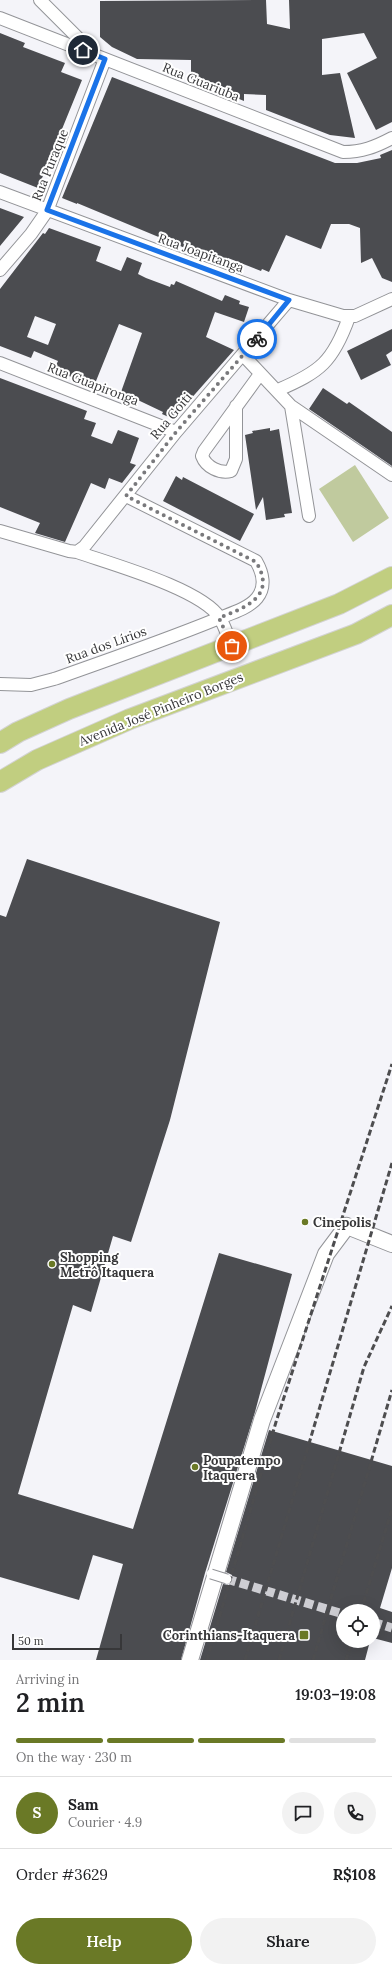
<!DOCTYPE html>
<meta charset="utf-8">
<style>
body{margin:0;font-family:Lora,serif;background:#f2f2f2;color:#202124;height:100vh;display:flex;flex-direction:column;font-size:15px;white-space:nowrap}
*{box-sizing:border-box;margin:0}
p{font-size:13px;color:#757577}
.icon{flex:none;width:22px;height:22px;fill:none;stroke:currentColor;stroke-width:2;stroke-linecap:round;stroke-linejoin:round}
.map{position:relative;height:1660px;overflow:hidden}
.side{display:flex;flex-direction:column;background:#fff;flex:1}
.side>*{flex:none}
.controls{position:absolute;left:336px;top:1604px;display:grid;gap:8px}
.controls a{display:grid;place-items:center;width:44px;height:44px;border-radius:50%;background:#fff;box-shadow:0 4px 16px #0002;font-size:20px}
.scale{position:absolute;left:12px;bottom:10px;width:110px;box-sizing:border-box;padding-left:4px;border:2px solid #373739;border-top:0;font-size:11px;line-height:14px;white-space:nowrap;color:#373739;-webkit-text-stroke:3px #fff;paint-order:stroke}
.pin{position:absolute;display:grid;place-items:center;width:34px;height:34px;color:#fff;margin:-17px;border:2px solid #fff;border-radius:50%;box-shadow:0 1px 4px #0007}
.courier{position:absolute;display:grid;place-items:center;width:40px;height:40px;margin:-20px;border:3px solid #1a73e8;border-radius:50%;background:#fff;color:#222;box-shadow:0 1px 5px #0007}
.summary em{font-style:normal;font-weight:600}
.summary div{display:flex;flex-direction:column-reverse}
.summary{display:flex;align-items:center;justify-content:space-between;height:68px;padding:0 16px}
h1{font-size:26px;font-weight:600;line-height:30px}
.bar{display:grid;grid-template-columns:repeat(4,1fr);gap:6px 4px;align-content:center;height:48px;padding:0 16px}
.bar i{height:5px;border-radius:3px;background:#e0e0e0}
.bar .active{background:#6a7926}
.bar p{grid-column:span 4}
.line{display:flex;align-items:center;gap:10px;padding:0 16px;border-top:1px solid #e0e0e0}
.line div{flex:1}
.round{display:grid;place-items:center;flex:none;width:42px;height:42px;border-radius:21px;background:#f2f2f2}
.action{display:flex;gap:8px;margin-top:auto;padding:8px 16px}
.action a{flex:1;height:46px;border-radius:24px;background:#6a7926;color:#fff;font-size:16px;font-weight:600;line-height:46px;text-align:center}
.action a+a{background:#f2f2f2;color:#202124}
.map>svg:first-child{display:block}
.green{fill:#c0ca9e}
.building{fill:#4b4c50;fill-rule:evenodd}
.lines{fill:none;stroke-linecap:round;stroke-linejoin:round}
.pedestrian-tunnel{stroke:#ceced3;stroke-width:9;stroke-dasharray:9 4.5;stroke-linecap:butt}
.minor-casing{stroke:#939498;stroke-width:14}
.tertiary-casing{stroke:#939498;stroke-width:18}
.primary-casing{stroke:#d3d3d3;stroke-width:22}
.minor{stroke:#fff;stroke-width:12}
.tertiary{stroke:#fff;stroke-width:16}
.primary{stroke:#c1ce80;stroke-width:20}
.rail{stroke:#4d4d4f;stroke-width:3;stroke-dasharray:6 3;stroke-linecap:butt}
.pedestrian-bridge-casing{stroke:#939498;stroke-width:11;stroke-linecap:butt}
.pedestrian-bridge{stroke:#fff;stroke-width:9}
.done{stroke:#79797c;stroke-width:4;stroke-dasharray:0 7.2}
.route{stroke:#1a73e8;stroke-width:5}
.poi-dot{fill:#6a7926;stroke:#fff;stroke-width:1.5}
.labels{text-anchor:middle;dominant-baseline:central;stroke-width:4;stroke-linejoin:round;paint-order:stroke}
.street-label{font-size:13px;fill:#373739;stroke:#fff}
.poi-label{font-size:13px;font-weight:bold;fill:#373739;stroke:#fff;text-anchor:start}
</style>
<div class="map">
<svg width="392" height="1660" viewBox="0 0 392 1660">
<rect width="100%" height="100%" fill="#f4f4f9"/>
<path class="green" d="M355,465L389,518L353,542L319,489Z"/>
<path class="building" d="M266,0L267,24L290,29L289,0H392V122L376,130L347,73L377,58L364,33L322,39V75L340,73L355,138L330,135L266,110V95L244,94V101L191,79V60L137,59L112,47L100,37V1Z
M0,33L25,43L23,47L65,63L61,72L82,80L38,188L0,173Z
M112,77L335,163H357L381,158L380,155L392,150V282L382,278L372,258L361,263L360,228L349,224H331L321,249L286,235L269,272L262,269L261,271L228,258L226,263L185,248L77,203V204L62,198Z
M0,208L24,217L0,246Z
M49,228L101,247L96,261L121,271L127,257L142,263L138,274L146,278L170,287L171,284L174,285L176,281L222,301L225,295L240,301L239,304L249,307L244,322L215,312L206,337L234,350L173,419L162,414L163,412L121,392L142,333L119,324L94,386L54,370L58,361L34,351L31,358L0,346V289L43,233L45,234ZM35,316L56,324L48,345L27,337Z
M392,329V351L386,355L391,365L361,380L347,351Z
M0,378L87,411L84,419L96,423L91,436L112,444L118,430L139,438L130,463L136,465L122,483L109,478L105,489L91,483L65,542L35,533L40,523L0,507Z
M323,388L347,404L349,402L392,432V466L309,409Z
M270,428V431L279,429L292,513L284,514L285,517L266,520L263,497L256,510L245,435L253,433L252,431Z
M176,476L182,480L183,477L254,514L240,541L163,501Z
M27,859L220,922L170,1120L131,1242L113,1236L91,1312L73,1305L18,1494L133,1529L219,1253L292,1274L255,1412L205,1573L181,1660H96L123,1564L93,1555L79,1600L0,1577V915L6,917Z
M269,1430L392,1466V1568L380,1608L392,1612V1643L373,1638V1611H343V1641H370L365,1660H200L223,1584L229,1585L233,1580L232,1575L226,1572Z"/>
<g class="lines">
<path class="pedestrian-tunnel" d="M227,1579L343,1614
M373,1622L392,1628"/>
<defs>
<path id="minor" d="M40,0L91,51
M0,18L343,152C362,152 375,147 392,138
M0,192L289,300L343,316H355L392,299
M0,270L31,234L47,211L105,59
M243,355L291,406L392,475
M0,363L176,432
M278,390C320,372 333,362 349,317
M236,406V459L231,471C220,474 206,467 202,456L204,451L260,374
M291,406L309,516
M0,531L69,551L77,552L84,547L176,432L289,300
M77,552C111,564 202,589 220,618C225,627 228,637 232,646
M0,684L31,685L54,679C108,660 163,641 217,619C229,614 248,609 257,598C266,587 263,573 256,561L126,496"/>
<path id="tertiary" d="M190,1660L262,1420L326,1254L347,1226L392,1244"/>
<path id="primary" d="M0,743L18,732L69,709L339,604L392,577
M0,782L37,760L130,719L356,634L392,615"/>
</defs>
<use href="#minor" class="minor-casing"/>
<use href="#tertiary" class="tertiary-casing"/>
<use href="#primary" class="primary-casing"/>
<use href="#minor" class="minor"/>
<use href="#tertiary" class="tertiary"/>
<use href="#primary" class="primary"/>
<path class="rail" d="M361,1611L392,1509
M207,1660L276,1422L392,1064
M245,1660L392,1163
M279,1660L364,1367L392,1306
M313,1660L392,1390
M346,1660L352,1641"/>
<defs>
<path id="pedestrian-bridge" d="M211,1574L227,1579"/>
</defs>
<use href="#pedestrian-bridge" class="pedestrian-bridge-casing"/>
<use href="#pedestrian-bridge" class="pedestrian-bridge"/>
</g>
<g class="lines">
<path class="done" d="M232,646L219,618C246,607 277,596 256,562L126,496L176,432L257,339"/>
<path class="route" d="M83,50L105,59L47,210L289,300L257,339"/>
</g>
<g class="poi-dot">
<circle cx="305" cy="1222" r="4"/>
<circle cx="52" cy="1264" r="4"/>
<circle cx="195" cy="1467" r="4"/>
<rect x="299" y="1630" width="10" height="10" rx="2"/>
</g>
<g class="labels">
<g class="street-label">
<text transform="translate(201 82) rotate(22)">Rua Guariuba</text>
<text transform="translate(50 165) rotate(-68)">Rua Puraque</text>
<text transform="translate(201 253) rotate(20)">Rua Joapitanga</text>
<text transform="translate(93 384) rotate(21)">Rua Guapironga</text>
<text transform="translate(171 416) rotate(-50)">Rua Goiti</text>
<text transform="translate(106 645) rotate(-20)">Rua dos Lírios</text>
<text transform="translate(161 709) rotate(-22)">Avenida José Pinheiro Borges</text>
</g>
<g class="poi-label">
<text x="313" y="1222">Cinepolis</text>
<text x="60" y="1257">Shopping<tspan x="60" dy="15">Metrô Itaquera</tspan></text>
<text x="203" y="1460">Poupatempo<tspan x="203" dy="15">Itaquera</tspan></text>
<text x="295" y="1635" text-anchor="end">Corinthians-Itaquera</text>
</g>
</g>
</svg>
<div class="controls">
<a><svg class="icon" aria-label="locate" viewBox="0 0 24 24"><circle cx="12" cy="12" r="6"/><path d="M12 2v4M12 18v4M2 12h4M18 12h4"/></svg></a>
</div>
<div class="scale">50 m</div>
<div class="pin" style="left:232px;top:646px;background:#ea580c"><svg class="icon" aria-label="bag" viewBox="0 0 24 24"><path d="M5 8h14l-1 12H6zM9 8a3 3 0 0 1 6 0"/></svg></div>
<div class="pin" style="left:83px;top:50px;background:#1f2937"><svg class="icon" aria-label="home" viewBox="0 0 24 24"><path d="M3 11l9-7 9 7M6 9v11h12V9"/></svg></div>
<div class="courier" style="left:257px;top:339px"><svg class="icon" aria-label="bike" viewBox="0 0 24 24"><circle cx="6" cy="16" r="4"/><circle cx="18" cy="16" r="4"/><path d="M6 16l4-8h5l3 8M10 8l3 8H6M13 5h3"/></svg></div>
</div>
<section class="side">
<div class="summary"><div><h1>2 min</h1><p>Arriving in</p></div><em>19:03–19:08</em></div>
<div class="bar"><i class="active"></i><i class="active"></i><i class="active"></i><i></i><p>On the way · 230 m</p></div>
<div class="line" style="height:72px"><b class="round" style="background:#6a7926;color:#fff">S</b><div><b>Sam</b><p>Courier · 4.9</p></div><a class="round"><svg class="icon" aria-label="chat" viewBox="0 0 24 24"><path d="M4 5h16v11H9l-5 4z"/></svg></a><a class="round"><svg class="icon" aria-label="phone" viewBox="0 0 24 24"><path d="M5 4h4l2 5-3 2q2 4 5 5l2-3 5 2v4C11 20 4 13 5 4z"/></svg></a></div>
<div class="line" style="height:52px"><div>Order #3629</div><b>R$108</b></div>
<div class="action"><a>Help</a><a>Share</a></div>
</section>
